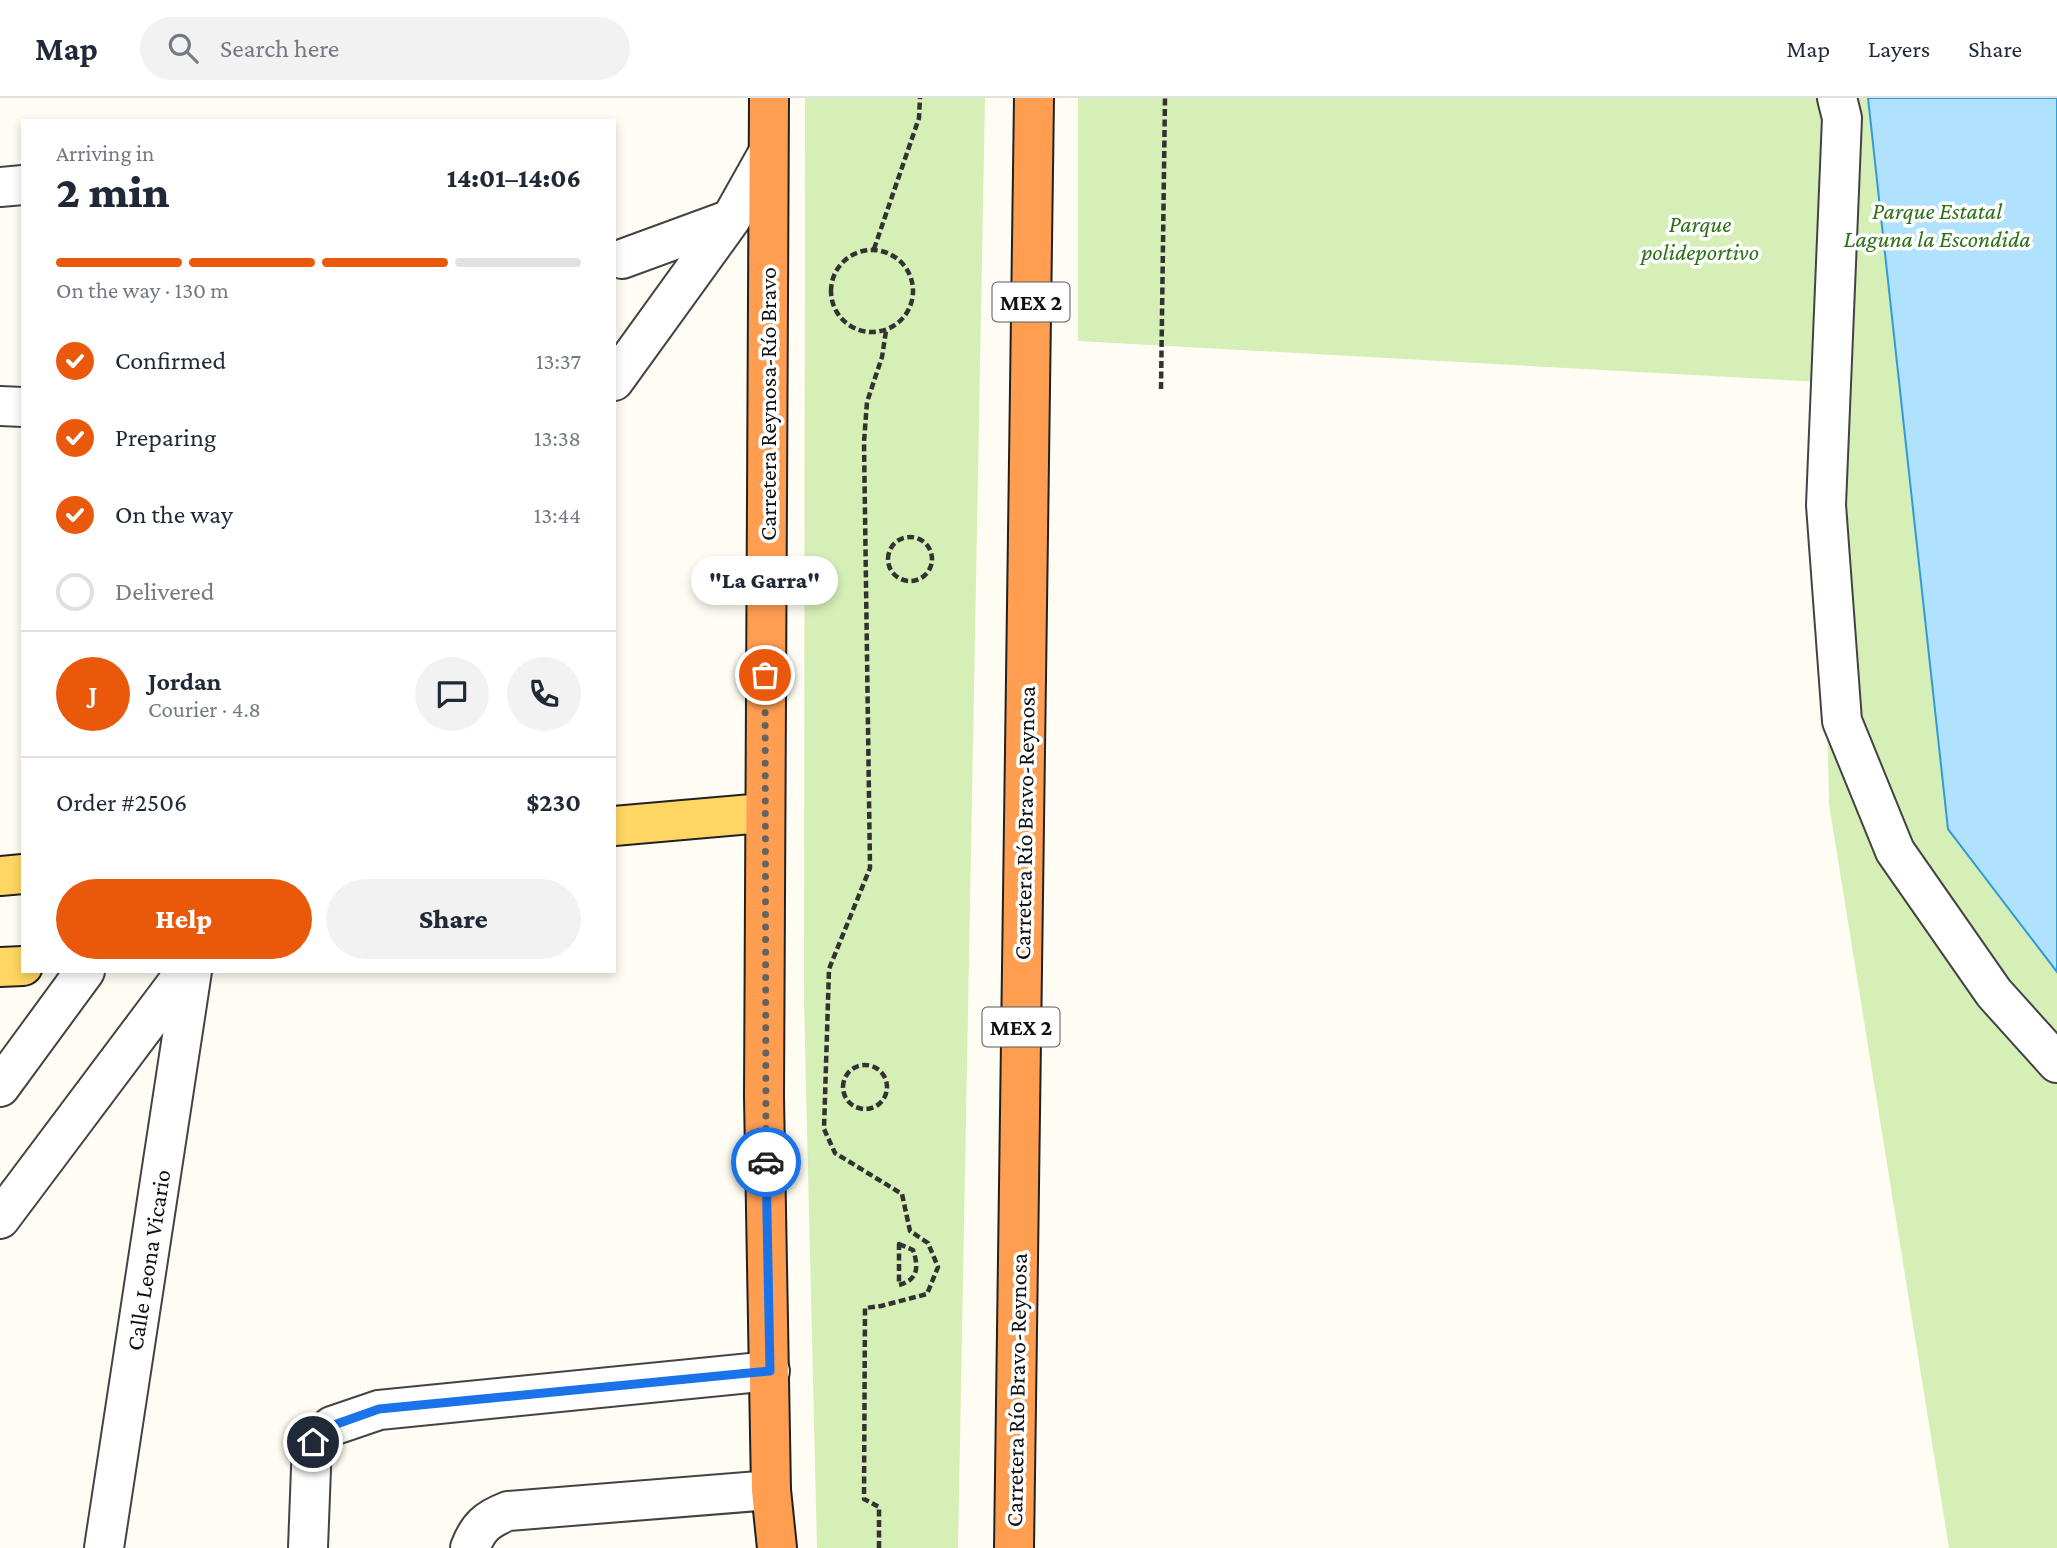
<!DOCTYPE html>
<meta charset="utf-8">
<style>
body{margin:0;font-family:"Crimson Pro",serif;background:#f2f2f3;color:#1f2937;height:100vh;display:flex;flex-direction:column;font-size:26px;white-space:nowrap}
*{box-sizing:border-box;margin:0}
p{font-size:23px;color:#747a83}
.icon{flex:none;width:38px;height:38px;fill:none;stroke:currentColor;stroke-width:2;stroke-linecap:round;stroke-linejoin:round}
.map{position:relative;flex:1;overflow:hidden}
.details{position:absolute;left:21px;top:21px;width:595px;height:854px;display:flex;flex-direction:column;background:#fff;border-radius:0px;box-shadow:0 4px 10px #0003}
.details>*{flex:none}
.pin{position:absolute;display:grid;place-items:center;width:60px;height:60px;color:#fff;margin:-30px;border:4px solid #fff;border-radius:50%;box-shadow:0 2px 7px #0007}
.courier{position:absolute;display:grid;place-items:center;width:70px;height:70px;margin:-35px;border:5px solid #1a73e8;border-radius:50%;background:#fff;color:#222;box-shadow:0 2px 9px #0007}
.bubble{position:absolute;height:49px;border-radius:24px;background:#fff;box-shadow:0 4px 10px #0003;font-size:23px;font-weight:800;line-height:49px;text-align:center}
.head em{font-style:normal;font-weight:800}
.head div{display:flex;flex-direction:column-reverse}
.head{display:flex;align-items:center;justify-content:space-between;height:119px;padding:0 35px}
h1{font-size:46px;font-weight:800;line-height:52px}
.bar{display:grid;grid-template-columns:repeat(4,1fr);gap:10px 7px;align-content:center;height:84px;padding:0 35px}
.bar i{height:9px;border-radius:5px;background:#e0e1e3}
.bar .active{background:#ea580c}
.bar p{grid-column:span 4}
.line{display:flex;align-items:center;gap:18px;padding:0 35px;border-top:2px solid #e0e1e3}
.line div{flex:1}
.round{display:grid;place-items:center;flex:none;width:74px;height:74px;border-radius:37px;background:#f2f2f3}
ol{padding:0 35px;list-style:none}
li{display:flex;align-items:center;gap:21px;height:77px}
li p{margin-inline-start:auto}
li .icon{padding:7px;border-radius:50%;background:#ea580c;color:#fff;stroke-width:4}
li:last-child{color:#747a83}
li i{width:38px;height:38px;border:4px solid #e0e1e3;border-radius:50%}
.cta{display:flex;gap:14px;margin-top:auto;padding:14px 35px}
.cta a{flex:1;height:80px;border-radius:42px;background:#ea580c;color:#fff;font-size:28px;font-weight:800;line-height:80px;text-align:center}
.cta a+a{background:#f2f2f3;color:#1f2937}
header{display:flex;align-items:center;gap:42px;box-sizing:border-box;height:98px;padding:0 35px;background:#fff;border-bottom:2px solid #e0e1e3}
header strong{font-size:33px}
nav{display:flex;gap:38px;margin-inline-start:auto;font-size:24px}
.search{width:490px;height:63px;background:#f2f2f3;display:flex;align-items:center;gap:18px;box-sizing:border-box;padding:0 24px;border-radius:38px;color:#747a83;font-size:26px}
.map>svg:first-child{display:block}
.green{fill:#d5efb7}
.water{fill:#b1e2fd;stroke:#309adc;stroke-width:2}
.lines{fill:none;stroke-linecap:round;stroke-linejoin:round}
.minor-casing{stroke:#434343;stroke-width:42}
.major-casing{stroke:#212121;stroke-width:42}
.highway-casing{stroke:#212121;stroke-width:42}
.path{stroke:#323232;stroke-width:4.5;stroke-dasharray:7 3.5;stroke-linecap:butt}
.minor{stroke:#fff;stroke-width:38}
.major{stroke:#ffd663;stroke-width:38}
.highway{stroke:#ff9d51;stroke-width:38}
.done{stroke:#64635f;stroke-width:7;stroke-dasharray:0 12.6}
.route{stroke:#1a73e8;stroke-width:9}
.labels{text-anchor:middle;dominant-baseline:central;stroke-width:7;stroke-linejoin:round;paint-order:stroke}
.shield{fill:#fff;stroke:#585858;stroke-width:2}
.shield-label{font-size:23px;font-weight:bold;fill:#101010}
.park-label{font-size:24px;font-style:italic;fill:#2c7018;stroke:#fff}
.street-label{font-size:24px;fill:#101010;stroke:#fff}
</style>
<header>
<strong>Map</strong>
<div class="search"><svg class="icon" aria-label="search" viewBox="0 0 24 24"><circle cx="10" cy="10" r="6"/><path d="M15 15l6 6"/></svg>Search here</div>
<nav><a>Map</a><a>Layers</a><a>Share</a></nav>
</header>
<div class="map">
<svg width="2057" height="1450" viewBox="0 0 2057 1450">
<rect width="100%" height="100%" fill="#fffcf3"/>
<path class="green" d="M805,0H985L958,1450H817L804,903Z
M1078,0H2057V1450H1949L1829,706L1820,284L1078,243Z"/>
<path class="water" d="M1868,0H2057V874L1948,731Z"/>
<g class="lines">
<defs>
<path id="minor" d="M1837,0L1842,20L1826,407L1842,623L1895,753L1994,895L2057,965
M0,89L23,87
M622,161L731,121
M614,283L731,121L768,55
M0,308L23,309
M0,989L85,873
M0,1121L186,873
M104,1450L192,873
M308,1450L312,1344L332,1328L379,1312L770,1273
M470,1450C478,1429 487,1421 508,1413L771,1392"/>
<path id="major" d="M614,728L764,715
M0,778L23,776
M0,869L23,868"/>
<path id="highway" d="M769,0L764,999L771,1392L777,1450
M1014,1450L1034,0"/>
</defs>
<use href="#minor" class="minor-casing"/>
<use href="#major" class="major-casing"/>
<use href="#highway" class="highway-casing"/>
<path class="path" d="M874,151L919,20L920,0
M831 193a41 41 0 1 1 82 0a41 41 0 1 1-82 0Z
M1161,291L1165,0
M888 461a22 22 0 1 1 44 0a22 22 0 1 1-44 0Z
M843 989a22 22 0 1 1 44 0a22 22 0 1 1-44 0Z
M899,1146L913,1152C919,1169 918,1182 899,1187Z
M879,1450V1409L864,1401L865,1210L881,1208L927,1196L938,1169L928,1145L910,1133L902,1096L835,1055L824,1031L829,871L870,770L864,344L867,304L882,259L886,233"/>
<use href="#minor" class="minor"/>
<use href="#major" class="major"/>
<use href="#highway" class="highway"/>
</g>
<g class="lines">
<path class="done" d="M765,577L766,1064"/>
<path class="route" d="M313,1344L331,1328L379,1311L770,1273L766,1064"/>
</g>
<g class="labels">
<g class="shield">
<rect x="992.5" y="184.5" width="77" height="39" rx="5"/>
<rect x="982.5" y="909.5" width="77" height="39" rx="5"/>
</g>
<g class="shield-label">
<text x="1031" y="204">MEX 2</text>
<text x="1021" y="929">MEX 2</text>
</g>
<g class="park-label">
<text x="1937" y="112">Parque Estatal<tspan x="1937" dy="28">Laguna la Escondida</tspan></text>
<text x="1700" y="125">Parque<tspan x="1700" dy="28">polideportivo</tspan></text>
</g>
<g class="street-label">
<text transform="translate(767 306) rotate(-90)">Carretera Reynosa-Río Bravo</text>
<text transform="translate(1024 725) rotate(-89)">Carretera Río Bravo-Reynosa</text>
<text transform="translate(148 1162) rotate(-81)">Calle Leona Vicario</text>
<text transform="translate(1016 1292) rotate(-89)">Carretera Río Bravo-Reynosa</text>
</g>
</g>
</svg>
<div class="pin" style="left:765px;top:577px;background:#ea580c"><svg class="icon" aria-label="bag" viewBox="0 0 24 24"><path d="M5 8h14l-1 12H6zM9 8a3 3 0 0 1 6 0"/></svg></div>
<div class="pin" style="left:313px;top:1344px;background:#1f2937"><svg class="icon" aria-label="home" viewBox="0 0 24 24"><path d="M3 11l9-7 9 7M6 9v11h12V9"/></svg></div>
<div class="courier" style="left:766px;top:1064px"><svg class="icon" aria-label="car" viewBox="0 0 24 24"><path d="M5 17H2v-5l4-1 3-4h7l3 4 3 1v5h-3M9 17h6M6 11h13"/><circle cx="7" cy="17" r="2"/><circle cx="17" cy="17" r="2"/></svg></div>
<div class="bubble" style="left:691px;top:458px;width:147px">&quot;La Garra&quot;</div>
<section class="details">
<div class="head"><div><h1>2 min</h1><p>Arriving in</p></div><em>14:01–14:06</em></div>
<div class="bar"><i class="active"></i><i class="active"></i><i class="active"></i><i></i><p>On the way · 130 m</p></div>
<ol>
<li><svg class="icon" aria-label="check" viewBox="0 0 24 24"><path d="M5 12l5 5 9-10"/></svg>Confirmed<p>13:37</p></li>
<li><svg class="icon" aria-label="check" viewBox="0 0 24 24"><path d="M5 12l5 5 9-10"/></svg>Preparing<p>13:38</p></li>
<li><svg class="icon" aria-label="check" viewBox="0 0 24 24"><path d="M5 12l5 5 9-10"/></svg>On the way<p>13:44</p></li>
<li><i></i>Delivered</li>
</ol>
<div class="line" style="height:126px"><b class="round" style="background:#ea580c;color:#fff">J</b><div><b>Jordan</b><p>Courier · 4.8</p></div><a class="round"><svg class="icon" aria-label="chat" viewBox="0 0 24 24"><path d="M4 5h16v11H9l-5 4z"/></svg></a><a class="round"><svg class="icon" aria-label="phone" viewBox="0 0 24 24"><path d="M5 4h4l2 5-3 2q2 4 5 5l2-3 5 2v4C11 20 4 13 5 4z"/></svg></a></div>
<div class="line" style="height:91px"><div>Order #2506</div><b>$230</b></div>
<div class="cta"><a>Help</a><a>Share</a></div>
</section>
</div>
